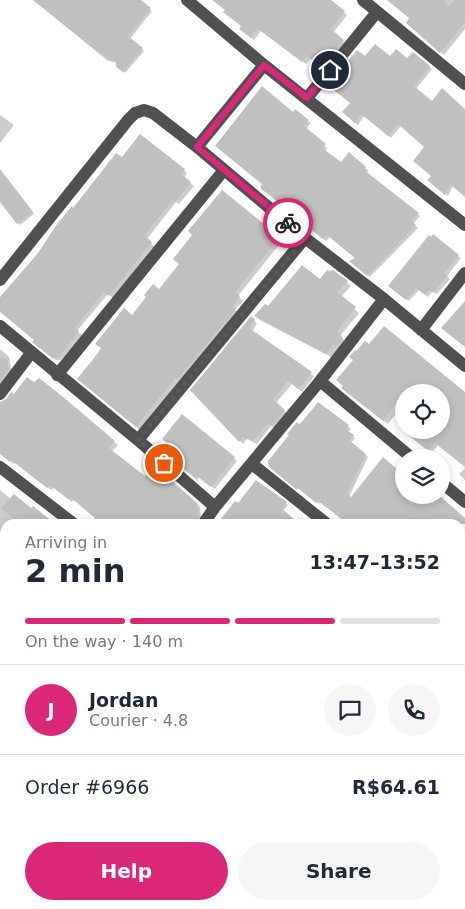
<!DOCTYPE html>
<meta charset="utf-8">
<style>
body{margin:0;font-family:"DejaVu Sans",sans-serif;background:#f6f6f7;color:#1f2937;height:100vh;display:flex;flex-direction:column;font-size:19px;white-space:nowrap}
*{box-sizing:border-box;margin:0}
p{font-size:16px;color:#747a83}
.icon{flex:none;width:28px;height:28px;fill:none;stroke:currentColor;stroke-width:2;stroke-linecap:round;stroke-linejoin:round}
.map{position:relative;flex:1;overflow:hidden}
.drawer{position:absolute;left:0px;top:519px;width:465px;height:391px;display:flex;flex-direction:column;background:#fff;border-radius:15px 15px 0 0;box-shadow:0 2px 8px #0003}
.drawer>*{flex:none}
.fabs{position:absolute;left:395px;top:384px;display:grid;gap:10px}
.fabs a{display:grid;place-items:center;width:55px;height:55px;border-radius:50%;background:#fff;box-shadow:0 2px 8px #0003;font-size:25px}
.pin{position:absolute;display:grid;place-items:center;width:42px;height:42px;color:#fff;margin:-21px;border:2px solid #fff;border-radius:50%;box-shadow:0 1px 5px #0007}
.courier{position:absolute;display:grid;place-items:center;width:50px;height:50px;margin:-25px;border:4px solid #db2777;border-radius:50%;background:#fff;color:#222;box-shadow:0 1px 6px #0007}
.head em{font-style:normal;font-weight:600}
.head div{display:flex;flex-direction:column-reverse}
.head{display:flex;align-items:center;justify-content:space-between;height:85px;padding:0 25px}
h1{font-size:32px;font-weight:600;line-height:38px}
.bar{display:grid;grid-template-columns:repeat(4,1fr);gap:8px 5px;align-content:center;height:60px;padding:0 25px}
.bar i{height:6px;border-radius:4px;background:#e0e1e3}
.bar .on{background:#db2777}
.bar p{grid-column:span 4}
.line{display:flex;align-items:center;gap:12px;padding:0 25px;border-top:1px solid #e0e1e3}
.line div{flex:1}
.round{display:grid;place-items:center;flex:none;width:52px;height:52px;border-radius:26px;background:#f6f6f7}
.action{display:flex;gap:10px;margin-top:auto;padding:10px 25px}
.action a{flex:1;height:58px;border-radius:30px;background:#db2777;color:#fff;font-size:20px;font-weight:600;line-height:58px;text-align:center}
.action a+a{background:#f6f6f7;color:#1f2937}
.map>svg:first-child{display:block}
.shadow{fill:#0003}
.building{fill:#c0c0c0}
.lines{fill:none;stroke-linecap:round;stroke-linejoin:round}
.minor{stroke:#505050;stroke-width:12}
.done{stroke:#595959;stroke-width:5;stroke-dasharray:0 9}
.route{stroke:#db2777;stroke-width:6}
</style>
<div class="map">
<svg width="465" height="909" viewBox="0 0 465 909">
<rect width="100%" height="100%" fill="#fff"/>
<path class="shadow" d="M34,0H139L152,11L130,39L144,51L125,73L120,69L117,63L110,61Z
M213,0H330L347,15L333,33L346,44L338,54L331,48L319,64L311,58L306,64L261,31L254,40L244,32L242,26L226,10Z
M388,0H465V29L444,55L411,26V19Z
M365,58L407,60L429,66L432,69L416,89L432,102L465,111V196L453,186L448,196L431,183L432,176L426,147L401,126L391,138L364,116L358,125L346,115L352,104Z
M293,114L311,123L306,129L327,148L325,151L341,164L365,168L368,170L367,174L420,216L413,224L418,228L370,277L353,264L356,259L330,237L326,241L318,235L301,214L286,202L281,204L264,190Z
M0,115L14,125L0,143Z
M141,135L184,170L187,173L184,178L194,186L179,204L176,202L147,239L154,246L113,298L108,294L77,331L82,335L61,360H56L37,345L36,340L0,310V300L39,254L73,210L122,159Z
M0,176H5L34,214L20,225L0,200Z
M279,238L282,241L238,296L243,301L235,310L239,313L140,430L82,382L132,317L159,291Z
M458,256L461,258L447,276L450,279L437,294L432,292L428,297L419,290L409,301L393,288Z
M333,271L351,286L341,297L359,313L340,336L347,343L331,357L260,320L256,316L320,281Z
M254,320L257,323L252,332L314,376L302,392L292,384L276,403L288,414L275,429L271,426L257,444L247,439L243,444L191,390Z
M0,349L9,357L12,373L0,388Z
M447,378L441,392H404V404L388,424L348,392Z
M39,380L114,442L118,445L111,452L145,478L197,503L200,507L201,516L195,524L96,518L74,500L72,502L54,488L51,490L15,462L14,464L0,453V403L4,402L12,393L14,395L35,384Z
M465,393V466L438,445L432,453L421,444L429,430H441Z
M318,403L351,429L348,432L355,438L351,443L368,457L349,497L436,495L451,524H349L321,502L319,504L274,470L299,425Z
M234,458L237,461L215,489L198,476V481L178,463Z
M465,468V480L459,474Z
M0,490L11,499L14,495L52,524H5V568L0,574Z
M276,495L288,505L273,524Z
M465,538V622L460,618V544Z
M0,643H5V696L0,692Z
M465,678V727L461,732L460,684Z
M0,754L5,758V837L0,831Z
M464,839L465,840V909H417L421,905H460V843Z
M15,905H32L37,909H12Z
M136,905H157L154,909H141Z
M176,905H275L271,909H176L178,906Z
M309,905H334L341,909H306Z"/>
<path class="building" d="M33,0H141L151,8L128,36L143,48L123,72L116,67V62L107,60Z
M212,0H331L345,11L331,29L344,40L334,52L327,46L315,62L307,56L302,62L257,28L251,38L239,29L241,26L223,12L225,10Z
M387,0H443L449,6L454,0H465V22L440,53L406,23L409,18Z
M375,44L390,56L396,49L407,58L413,52L430,66L414,86L432,101L442,88L465,109V197L450,184L445,195L427,180L431,176L413,161L424,147L398,124L388,136L361,114L355,123L342,112L350,103L330,87L349,63L347,62L357,50L365,56Z
M262,86L293,112L295,109L309,120L304,126L326,144L322,148L341,162L349,152L366,167L364,170L419,213L411,220L416,225L367,276L349,261L355,258L327,235L323,239L296,218L299,213L283,200L278,202L260,188L262,184L215,146Z
M140,134L185,169L181,174L191,182L175,202L173,200L144,235L152,242L123,278L109,296L104,292L75,327L79,331L58,358H52L32,342L34,340L0,312V297L38,253L57,224L72,206L73,208L116,153L122,157Z
M0,169L33,212L17,224L0,202Z
M222,190L280,237L235,292L240,296L232,307L236,309L178,379L176,377L136,427L77,379L98,353L101,348L95,344L124,308L132,315L146,297L144,295L153,284L159,289L179,264L173,259L192,235L188,231Z
M433,234L459,255L444,273L448,275L434,292L429,290L425,295L416,288L406,300L388,286L429,235L431,237Z
M302,265L320,279L327,270L329,271L333,270L348,281L337,292L356,307L337,331L343,338L337,346L334,344L326,354L254,316L265,304L268,306Z
M465,301V347L441,328Z
M251,316L255,319L249,328L312,372L298,389L288,381L273,399L285,410L272,426L267,424L253,441L243,437L239,442L190,390Z
M384,326L465,392V467L435,443L428,451L402,430H441V392H404L383,421L341,388L343,386L336,380L353,360L349,357L355,350L356,351L365,341L369,344Z
M0,358H7L9,369L0,381Z
M27,377L34,382L39,378L62,396L115,441L109,448L145,476L151,469L159,475L162,472L197,503L199,516L195,524H90L95,518L70,497L68,499L50,485L47,488L11,460L10,462L0,454V402L6,399L12,391L13,395Z
M318,402L349,425L346,429L354,435L349,440L366,454L347,494L351,497L383,457L404,475V495H439L465,518V524H369L362,519L358,524H348L318,501L316,503L298,488L297,490L269,467L268,461L289,435L287,434L297,422L299,424L302,422Z
M182,414L235,457L211,487L195,475L196,479L173,460L180,453L162,439Z
M256,480L287,502L282,509L300,524H217L235,501L238,503Z
M14,494L31,508L33,506L55,524H20L1,508Z"/>
<g class="lines">
<path class="minor" d="M187,0L264,65L465,225
M363,0L465,84
M307,98L377,12
M197,147L264,65
M0,280L128,120L135,113L144,110L153,113L197,147L305,238L384,299L465,366
M0,326L138,440L215,507
M421,330L465,273
M57,375L224,170
M320,381L412,458
M0,394L31,353
M138,440L305,238
M252,464L327,524
M0,467L74,524
M441,482L465,502
M203,524L215,507L320,381L384,299
M0,614L5,608
M460,630L465,634
M460,663L465,657
M0,718L5,722
M460,763L465,768
M460,821L465,815
M0,853L5,857
M0,902L5,896
M66,905L71,909
M79,909L83,905
M378,909L382,905"/>
</g>
<g class="lines">
<path class="done" d="M164,463L138,440L305,238L288,223"/>
<path class="route" d="M288,223L197,147L264,65L307,98L330,70"/>
</g>
</svg>
<div class="fabs">
<a><svg class="icon" aria-label="locate" viewBox="0 0 24 24"><circle cx="12" cy="12" r="6"/><path d="M12 2v4M12 18v4M2 12h4M18 12h4"/></svg></a>
<a><svg class="icon" aria-label="layers" viewBox="0 0 24 24"><path d="M12 4l9 5-9 5-9-5zM3 14l9 5 9-5"/></svg></a>
</div>
<div class="pin" style="left:164px;top:463px;background:#ea580c"><svg class="icon" aria-label="bag" viewBox="0 0 24 24"><path d="M5 8h14l-1 12H6zM9 8a3 3 0 0 1 6 0"/></svg></div>
<div class="pin" style="left:330px;top:70px;background:#1f2937"><svg class="icon" aria-label="home" viewBox="0 0 24 24"><path d="M3 11l9-7 9 7M6 9v11h12V9"/></svg></div>
<div class="courier" style="left:288px;top:223px"><svg class="icon" aria-label="bike" viewBox="0 0 24 24"><circle cx="6" cy="16" r="4"/><circle cx="18" cy="16" r="4"/><path d="M6 16l4-8h5l3 8M10 8l3 8H6M13 5h3"/></svg></div>
<section class="drawer">
<div class="head"><div><h1>2 min</h1><p>Arriving in</p></div><em>13:47–13:52</em></div>
<div class="bar"><i class="on"></i><i class="on"></i><i class="on"></i><i></i><p>On the way · 140 m</p></div>
<div class="line" style="height:90px"><b class="round" style="background:#db2777;color:#fff">J</b><div><b>Jordan</b><p>Courier · 4.8</p></div><a class="round"><svg class="icon" aria-label="chat" viewBox="0 0 24 24"><path d="M4 5h16v11H9l-5 4z"/></svg></a><a class="round"><svg class="icon" aria-label="phone" viewBox="0 0 24 24"><path d="M5 4h4l2 5-3 2q2 4 5 5l2-3 5 2v4C11 20 4 13 5 4z"/></svg></a></div>
<div class="line" style="height:65px"><div>Order #6966</div><b>R$64.61</b></div>
<div class="action"><a>Help</a><a>Share</a></div>
</section>
</div>
